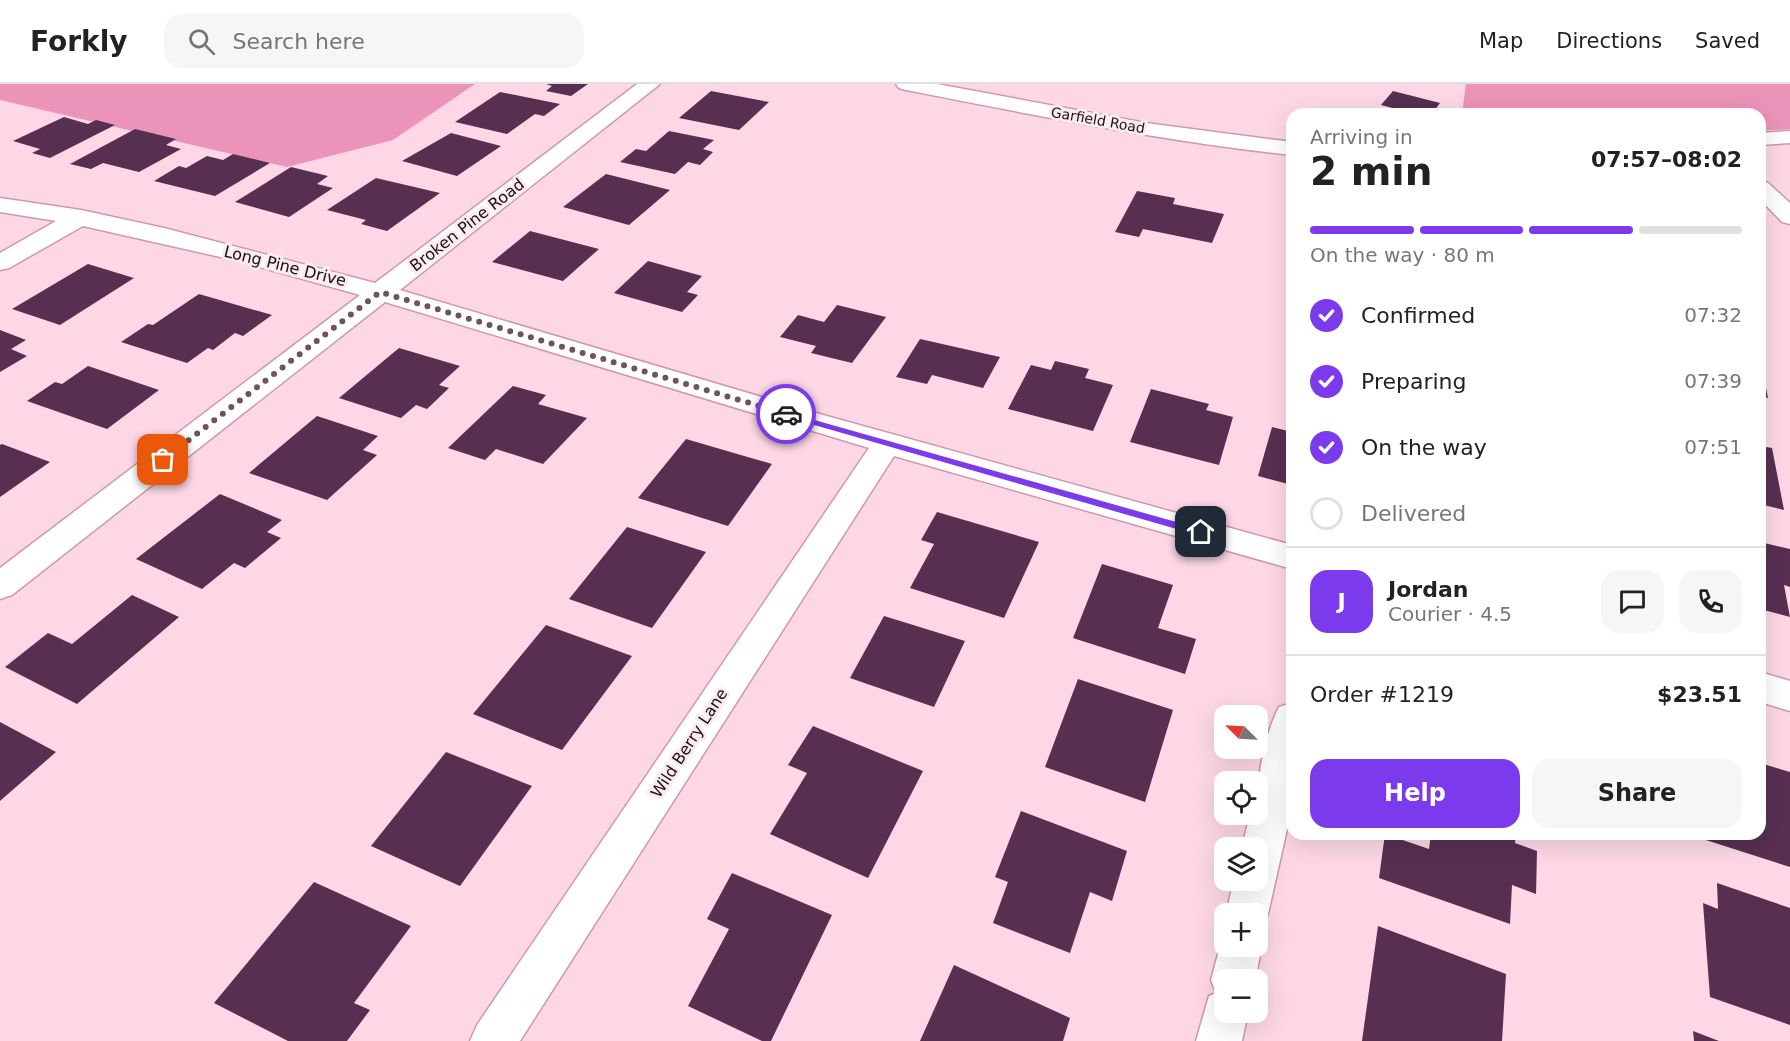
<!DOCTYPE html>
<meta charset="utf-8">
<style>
body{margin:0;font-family:"DejaVu Sans",sans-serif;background:#f6f6f6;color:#222;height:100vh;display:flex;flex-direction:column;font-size:22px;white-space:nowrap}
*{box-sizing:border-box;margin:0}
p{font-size:20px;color:#767676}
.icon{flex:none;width:33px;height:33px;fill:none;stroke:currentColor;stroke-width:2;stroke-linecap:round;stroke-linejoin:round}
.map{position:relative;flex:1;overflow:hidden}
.side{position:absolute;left:1286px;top:24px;width:480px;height:732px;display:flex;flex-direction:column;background:#fff;border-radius:18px;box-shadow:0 6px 24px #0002}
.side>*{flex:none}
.needle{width:39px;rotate:294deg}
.fabs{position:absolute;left:1214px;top:621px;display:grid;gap:12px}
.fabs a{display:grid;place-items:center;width:54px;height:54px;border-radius:12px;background:#fff;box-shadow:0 6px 24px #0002;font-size:30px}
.pin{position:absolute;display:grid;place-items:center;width:51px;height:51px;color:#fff;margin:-26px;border-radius:12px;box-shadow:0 3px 9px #0006}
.courier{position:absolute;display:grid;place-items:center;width:60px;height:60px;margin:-30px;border:4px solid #7c3aed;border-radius:50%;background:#fff;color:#222;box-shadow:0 2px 8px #0007}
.headline em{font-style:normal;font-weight:700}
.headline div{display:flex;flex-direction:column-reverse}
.headline{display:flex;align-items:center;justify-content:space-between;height:102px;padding:0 24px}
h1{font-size:39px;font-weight:700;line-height:45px}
.bar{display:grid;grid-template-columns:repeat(4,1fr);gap:9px 6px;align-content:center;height:72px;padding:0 24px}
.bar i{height:8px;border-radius:4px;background:#e0e0e0}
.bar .current{background:#7c3aed}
.bar p{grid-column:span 4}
.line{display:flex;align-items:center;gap:15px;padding:0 24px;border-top:2px solid #e0e0e0}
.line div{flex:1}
.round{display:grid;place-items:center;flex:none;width:63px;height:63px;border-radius:18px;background:#f6f6f6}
ol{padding:0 24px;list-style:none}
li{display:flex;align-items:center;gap:18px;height:66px}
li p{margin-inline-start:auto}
li .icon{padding:6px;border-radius:50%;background:#7c3aed;color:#fff;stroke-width:4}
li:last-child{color:#767676}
li i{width:33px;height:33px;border:3px solid #e0e0e0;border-radius:50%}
.action{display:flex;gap:12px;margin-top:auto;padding:12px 24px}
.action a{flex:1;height:69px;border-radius:18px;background:#7c3aed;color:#fff;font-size:24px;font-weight:700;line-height:69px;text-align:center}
.action a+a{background:#f6f6f6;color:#222}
header{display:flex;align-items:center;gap:36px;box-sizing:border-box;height:84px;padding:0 30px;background:#fff;border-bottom:2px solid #e0e0e0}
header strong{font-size:28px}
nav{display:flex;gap:33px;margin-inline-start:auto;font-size:21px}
.search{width:420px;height:54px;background:#f6f6f6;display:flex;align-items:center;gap:15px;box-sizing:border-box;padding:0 21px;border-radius:18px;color:#767676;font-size:22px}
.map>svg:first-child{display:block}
.forest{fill:#ec93b9}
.building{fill:#572f51}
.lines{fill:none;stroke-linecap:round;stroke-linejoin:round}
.minor-casing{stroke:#d197ae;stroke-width:3}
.minor{fill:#fff;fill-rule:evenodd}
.route{fill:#7c3aed}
.done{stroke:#6e535e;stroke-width:6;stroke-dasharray:0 10.8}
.labels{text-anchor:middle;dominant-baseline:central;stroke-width:6;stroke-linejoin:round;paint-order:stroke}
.far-street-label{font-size:14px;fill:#210c15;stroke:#f9ecf1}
.street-label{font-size:16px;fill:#210c15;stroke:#f9ecf1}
</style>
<header>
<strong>Forkly</strong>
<div class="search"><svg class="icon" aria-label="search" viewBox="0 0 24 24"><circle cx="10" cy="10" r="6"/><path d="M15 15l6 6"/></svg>Search here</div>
<nav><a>Map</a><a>Directions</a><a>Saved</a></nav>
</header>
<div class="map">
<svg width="1790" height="957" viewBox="0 0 1790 957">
<rect width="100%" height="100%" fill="#fdd7e5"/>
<path class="forest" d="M0,0H475L393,56L287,83L0,16Z
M1466,0H1790V45L1760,47V30H1462Z"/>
<path class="building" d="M546,0H588L571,12L546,7L552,2Z
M711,7L769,18L739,46L679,34Z
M1393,7L1440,19L1432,30H1415L1381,21Z
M500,8L560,20L544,32L535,30L507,50L455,38Z
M64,33L88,40L96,36L115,41L50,74L32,69L40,65L13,57Z
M135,45L176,55L166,61L181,65L139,88L103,79L91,85L70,80Z
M669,47L714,56L703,65L713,68L700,81L688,78L675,90L620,78L636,65L646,67Z
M451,49L501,62L457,92L402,77Z
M233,70L270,79L215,112L154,97L179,82L186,84L207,72L223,76Z
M291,83L328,92L317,100L333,104L289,133L235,118Z
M606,90L670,106L629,141L563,123Z
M376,94L440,109L387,147L361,140L366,136L327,126Z
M1137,107L1175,114L1173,120L1224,130L1212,159L1143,145L1139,153L1115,148Z
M530,147L599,165L563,197L492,178Z
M648,177L702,192L687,208L698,211L682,228L614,209Z
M88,180L134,194L60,241L12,225Z
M199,210L272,231L243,252L235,249L213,266L208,264L187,279L121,258L148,240L153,241Z
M837,221L886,233L852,279L811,269L816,262L780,253L798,231L824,238Z
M0,246L26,256L11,265L27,272L0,288Z
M920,255L1000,273L983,304L932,291L927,300L896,293Z
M399,264L460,282L439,301L449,304L427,325L416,321L401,334L339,314Z
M1055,277L1089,285L1085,294L1113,301L1093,347L1008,325L1031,281L1051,286Z
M88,282L159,306L107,345L27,317L55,298L62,300Z
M1760,293L1764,294L1768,314L1760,312Z
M513,302L546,311L538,320L587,334L543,380L496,365L485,376L448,364Z
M1151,305L1209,320L1206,326L1233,333L1219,381L1130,358Z
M317,332L378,352L363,366L377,371L327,416L249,389Z
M1272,343L1292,348V401L1258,392Z
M686,355L772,380L728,442L638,414Z
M2,360L50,378L0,413V361Z
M1760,362L1772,364L1784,426L1760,420Z
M220,410L282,436L267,448L281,454L245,484L234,479L202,505L136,475Z
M937,428L1039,458L1004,534L910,504L934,460L921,456Z
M627,443L706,468L652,544L569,515Z
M1760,458L1790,465V503L1784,501L1790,533L1760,525Z
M1102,480L1173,501L1158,544L1196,555L1185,590L1073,554Z
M132,511L179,533L77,620L5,583L48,549L72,560Z
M884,532L965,557L934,623L850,594Z
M546,541L632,572L562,666L473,630Z
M1078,595L1173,626L1145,718L1045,683Z
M0,638L56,668L0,717Z
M813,642L923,687L868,794L770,750L807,689L788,681Z
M446,668L532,702L460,802L371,762Z
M1760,679L1790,688V783L1687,750H1760Z
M1021,727L1127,767L1112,817L1090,808L1070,869L993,839L1008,798L995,793Z
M1385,750L1429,765L1431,750H1516L1515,759L1537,767L1536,810L1512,801L1510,840L1379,794Z
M732,789L832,831L771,957H762L688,922L729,845L707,835Z
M314,798L411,842L354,919L370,926L347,957H288L214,919Z
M1717,799L1790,824V941L1710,913L1703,819L1718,825Z
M1378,842L1506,890L1502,957H1362Z
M954,881L1070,934L1063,957H920Z
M1693,947L1719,957H1694Z"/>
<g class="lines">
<defs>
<path id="minor" d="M637,0H660L400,206L816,329L1292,461V485L894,372L520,957H470L477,941L869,364L385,218L12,511L0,515V484L360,211L238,177L83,142L9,184L0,186V169L56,137L0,128V114L81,126L164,144L375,199Z
M896,0H937L1146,39L1292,58V71C1162,57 1034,31 906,6L899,4Z
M1790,47V59L1760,61V49Z
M1760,97L1768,99L1790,119V140L1782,138L1760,115Z
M1760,588L1790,597V627L1760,618Z
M1292,619V723L1268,830L1262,845L1257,847V830H1226L1234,796H1257V764H1242L1250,730H1257C1257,695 1263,655 1279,623Z
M1224,848V862H1257V851L1262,862L1255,896H1224V928H1248L1242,957H1196L1209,912L1216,909L1211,896Z"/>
</defs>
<use href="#minor" class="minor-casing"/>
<use href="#minor" class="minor"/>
</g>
<path class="route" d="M786,328L1201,445L1206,448L1201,452L783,332L782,330Z"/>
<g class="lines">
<path class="done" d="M163,376L380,208L786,330"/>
</g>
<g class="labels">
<g class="far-street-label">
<text transform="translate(1098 36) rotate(10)">Garfield Road</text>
</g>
<g class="street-label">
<text transform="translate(467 141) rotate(-38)">Broken Pine Road</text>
<text transform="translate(285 182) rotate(14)">Long Pine Drive</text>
<text transform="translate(689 659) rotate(-57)">Wild Berry Lane</text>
</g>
</g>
</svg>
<div class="fabs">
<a><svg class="needle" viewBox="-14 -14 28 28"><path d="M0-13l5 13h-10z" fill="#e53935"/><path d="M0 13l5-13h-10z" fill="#767676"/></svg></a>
<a><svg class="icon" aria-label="locate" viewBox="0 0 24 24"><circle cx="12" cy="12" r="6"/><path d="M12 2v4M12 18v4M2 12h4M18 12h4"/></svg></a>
<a><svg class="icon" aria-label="layers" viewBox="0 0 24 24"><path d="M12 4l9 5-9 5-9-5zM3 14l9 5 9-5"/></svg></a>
<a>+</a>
<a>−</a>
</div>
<div class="pin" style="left:163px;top:376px;background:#ea580c"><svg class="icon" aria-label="bag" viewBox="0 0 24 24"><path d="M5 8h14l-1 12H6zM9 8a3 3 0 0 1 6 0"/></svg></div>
<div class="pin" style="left:1201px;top:448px;background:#1f2937"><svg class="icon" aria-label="home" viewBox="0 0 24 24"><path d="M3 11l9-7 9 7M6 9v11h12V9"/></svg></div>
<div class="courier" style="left:786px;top:330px"><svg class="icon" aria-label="car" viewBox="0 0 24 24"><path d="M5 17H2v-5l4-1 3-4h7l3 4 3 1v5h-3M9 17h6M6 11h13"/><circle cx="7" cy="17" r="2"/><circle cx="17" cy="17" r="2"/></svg></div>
<section class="side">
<div class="headline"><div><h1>2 min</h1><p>Arriving in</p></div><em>07:57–08:02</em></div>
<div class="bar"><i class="current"></i><i class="current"></i><i class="current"></i><i></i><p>On the way · 80 m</p></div>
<ol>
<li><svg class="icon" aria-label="check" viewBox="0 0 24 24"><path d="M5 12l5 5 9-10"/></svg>Confirmed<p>07:32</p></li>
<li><svg class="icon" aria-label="check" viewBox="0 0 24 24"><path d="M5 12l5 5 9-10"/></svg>Preparing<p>07:39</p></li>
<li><svg class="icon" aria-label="check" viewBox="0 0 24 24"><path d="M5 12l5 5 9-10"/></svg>On the way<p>07:51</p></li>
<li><i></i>Delivered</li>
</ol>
<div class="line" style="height:108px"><b class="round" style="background:#7c3aed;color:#fff">J</b><div><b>Jordan</b><p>Courier · 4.5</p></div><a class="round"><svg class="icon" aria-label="chat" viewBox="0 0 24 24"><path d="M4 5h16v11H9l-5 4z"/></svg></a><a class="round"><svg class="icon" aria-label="phone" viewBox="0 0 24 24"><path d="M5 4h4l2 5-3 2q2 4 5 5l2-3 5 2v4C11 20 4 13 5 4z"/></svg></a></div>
<div class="line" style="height:78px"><div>Order #1219</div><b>$23.51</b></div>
<div class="action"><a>Help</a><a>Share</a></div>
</section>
</div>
